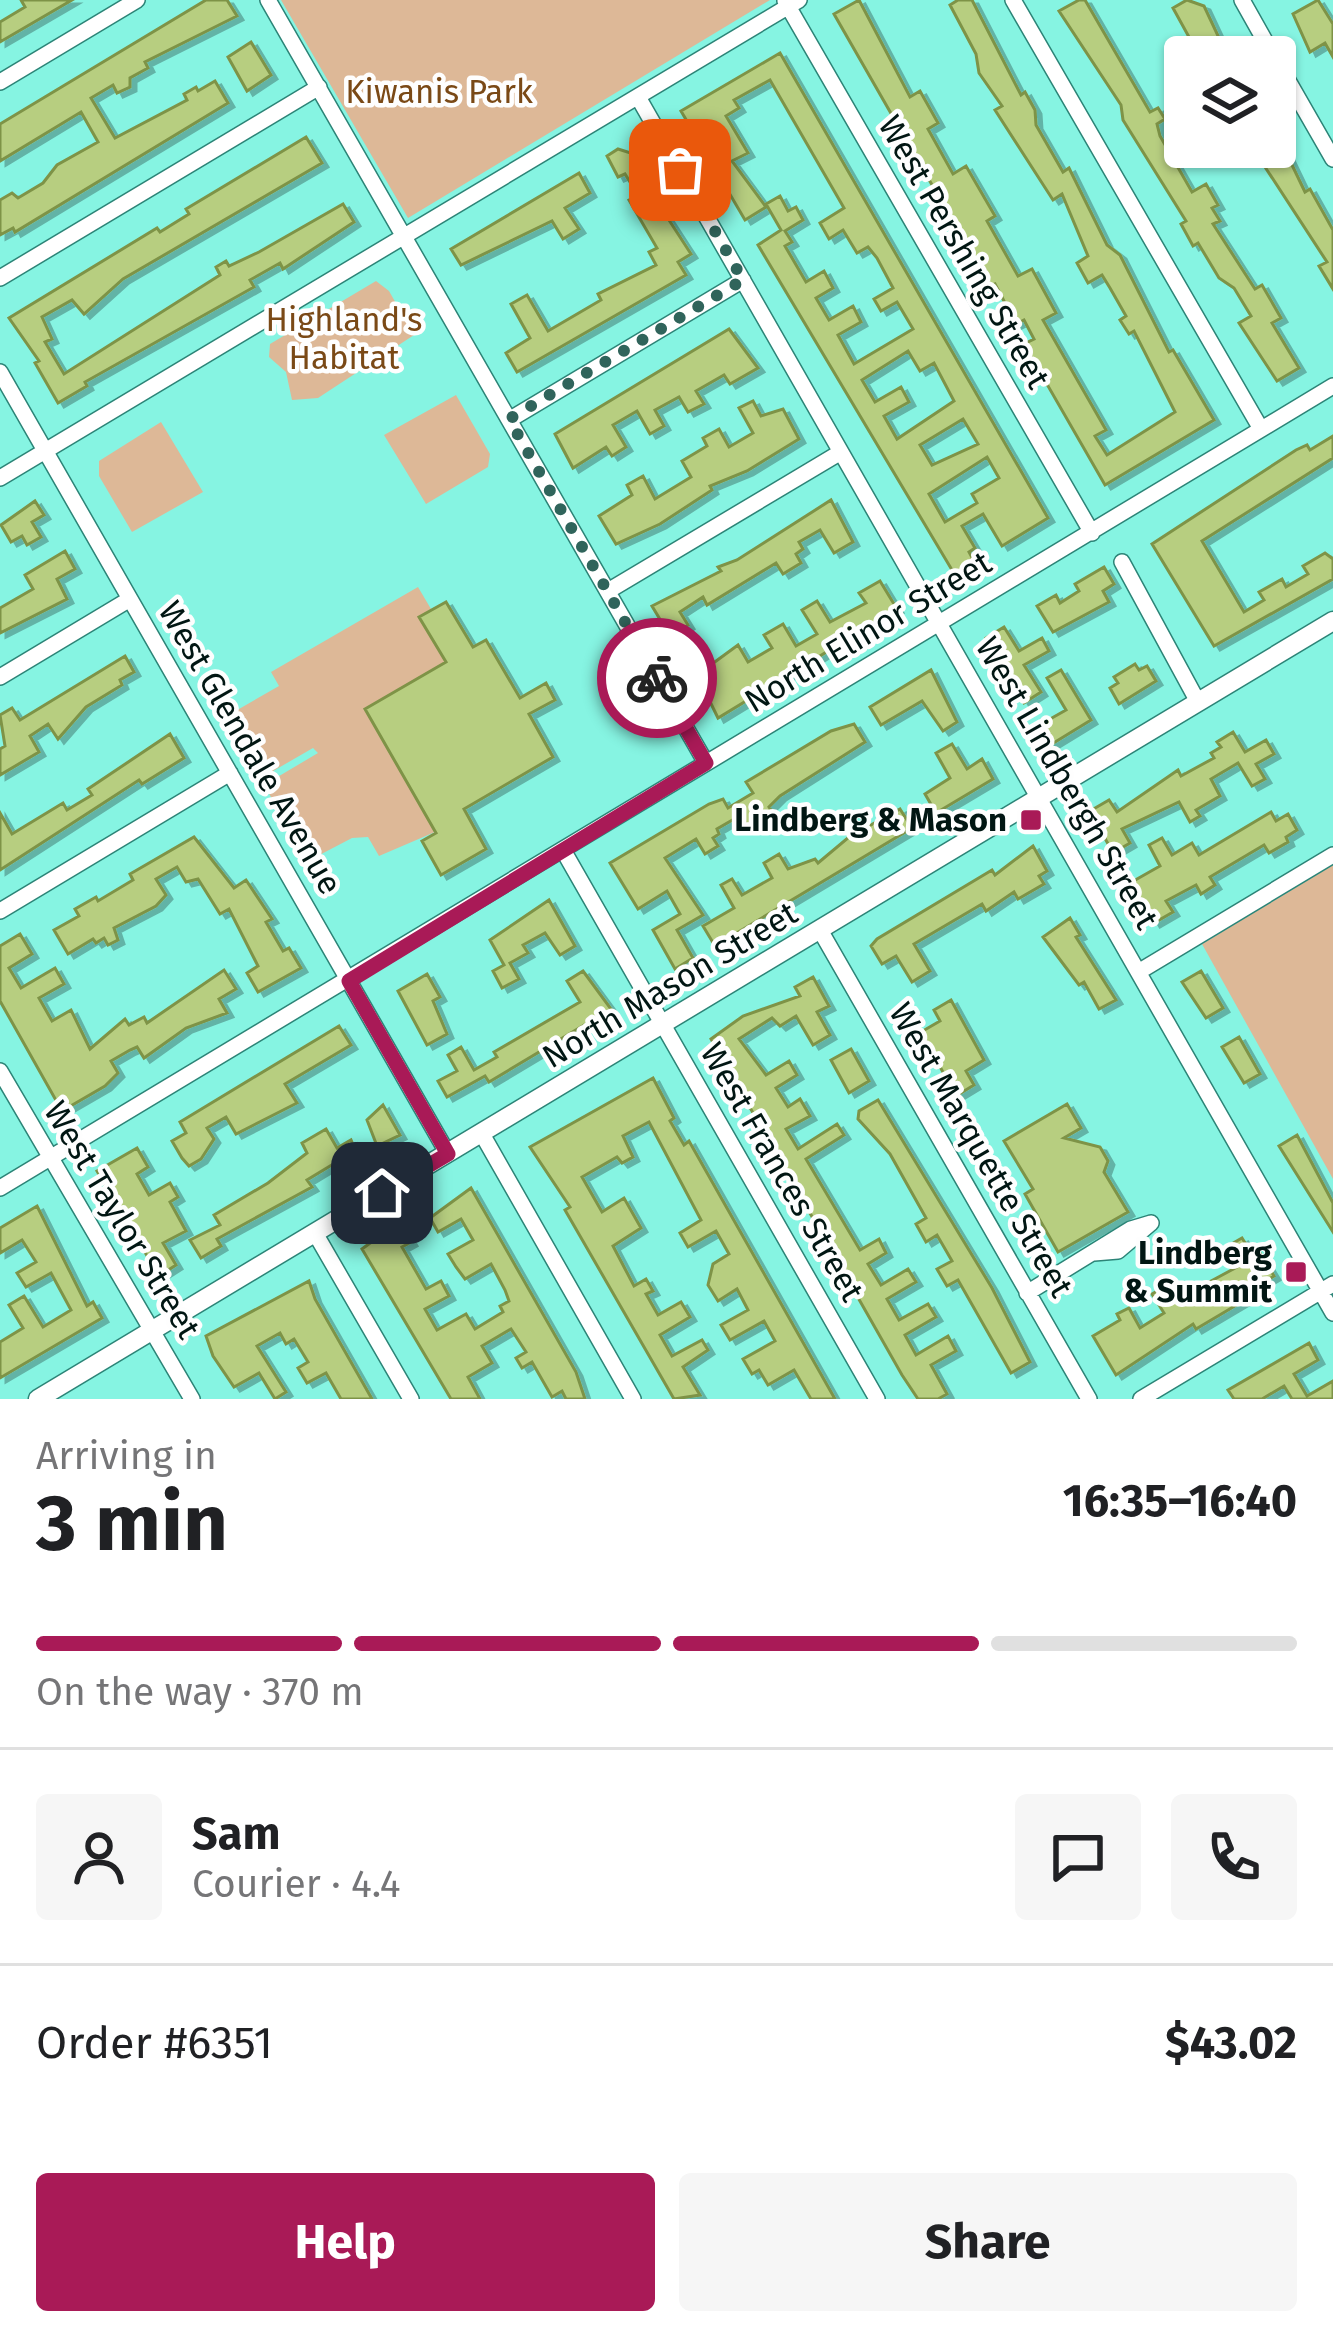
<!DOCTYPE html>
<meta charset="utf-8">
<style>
body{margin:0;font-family:"Fira Sans",sans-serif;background:#f6f6f6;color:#202124;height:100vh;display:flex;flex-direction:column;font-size:45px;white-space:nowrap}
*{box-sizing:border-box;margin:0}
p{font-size:39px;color:#757577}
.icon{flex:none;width:66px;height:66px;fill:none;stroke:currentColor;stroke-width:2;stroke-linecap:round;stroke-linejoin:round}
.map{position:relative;height:1399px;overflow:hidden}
.details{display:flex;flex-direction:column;background:#fff;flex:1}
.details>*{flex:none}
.controls{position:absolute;left:1164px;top:36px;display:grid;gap:24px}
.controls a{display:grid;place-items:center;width:132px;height:132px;border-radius:12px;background:#fff;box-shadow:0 3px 9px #0004;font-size:60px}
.pin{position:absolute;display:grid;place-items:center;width:102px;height:102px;color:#fff;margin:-51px;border-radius:24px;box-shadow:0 6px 18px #0006}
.courier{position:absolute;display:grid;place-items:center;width:120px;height:120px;margin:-60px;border:9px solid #a91a57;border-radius:50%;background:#fff;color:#222;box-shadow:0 3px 15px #0007}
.overview em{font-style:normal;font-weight:700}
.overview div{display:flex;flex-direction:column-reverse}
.overview{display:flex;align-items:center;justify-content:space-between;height:204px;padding:0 36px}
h1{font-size:78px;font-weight:700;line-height:90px}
.bar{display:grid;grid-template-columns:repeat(4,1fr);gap:18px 12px;align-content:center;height:144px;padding:0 36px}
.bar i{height:15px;border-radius:9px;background:#e0e0e0}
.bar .on{background:#a91a57}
.bar p{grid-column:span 4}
.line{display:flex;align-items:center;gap:30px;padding:0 36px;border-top:3px solid #e0e0e0}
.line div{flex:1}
.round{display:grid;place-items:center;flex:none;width:126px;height:126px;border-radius:12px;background:#f6f6f6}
.cta{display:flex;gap:24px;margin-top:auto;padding:24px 36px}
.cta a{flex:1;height:138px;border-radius:12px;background:#a91a57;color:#fff;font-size:48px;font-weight:700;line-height:138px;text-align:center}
.cta a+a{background:#f6f6f6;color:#202124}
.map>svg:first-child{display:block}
.green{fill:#ddb897}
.building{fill:#b7ce80;stroke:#7e9346;stroke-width:3;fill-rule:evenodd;filter:url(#shadow)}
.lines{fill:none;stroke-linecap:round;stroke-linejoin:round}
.minor-casing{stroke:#2c8477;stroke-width:18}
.major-casing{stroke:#2c8477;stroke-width:21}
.minor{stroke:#fff;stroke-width:15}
.major{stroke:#fff;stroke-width:18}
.done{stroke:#30645b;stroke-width:12;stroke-dasharray:0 21.6}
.route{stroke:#a91a57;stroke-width:15}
.poi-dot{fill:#a91a57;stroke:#fefefe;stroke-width:4.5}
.labels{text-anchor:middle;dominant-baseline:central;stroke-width:9;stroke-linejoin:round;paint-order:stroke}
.park-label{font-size:33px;fill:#7a4916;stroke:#fefefe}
.street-label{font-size:33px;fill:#011613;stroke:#fefefe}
.poi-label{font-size:33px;font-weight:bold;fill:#011613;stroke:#fefefe;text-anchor:end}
</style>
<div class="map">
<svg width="1333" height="1399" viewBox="0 0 1333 1399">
<defs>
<filter id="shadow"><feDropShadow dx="6" dy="4" stdDeviation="0" flood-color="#0004"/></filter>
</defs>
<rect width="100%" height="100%" fill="#86f4e2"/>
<path class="green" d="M281,0H770L408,218Z
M376,281L389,291L414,335L318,398L292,400L286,372L269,357L270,344Z
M456,395L490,454L488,467L426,504L384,435Z
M161,422L203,492L132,532L99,476V461Z
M418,587L431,609L419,617L449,660L365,710L435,832L379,856L368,837L352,838L308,861L264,785L318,753L313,748L261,778L225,717L279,686L271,672Z
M1333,865V1179L1202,944Z"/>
<path class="building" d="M21,0H72L0,42V22L25,7Z
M206,0H227L237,16L145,62L148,68L130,78V87L117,93L113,85L91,98L115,138L187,100L184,94L196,87L198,91L215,81L228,103L15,232L13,228L0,235V200L12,193L18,198L43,183L57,165L98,142L81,112L0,161V124Z
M859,0L910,97L920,91L938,123L928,129L953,174L966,166L995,216L987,221L1018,276L1032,269L1056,313L1043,320L1106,430L1095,436L1107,455L1175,412L1134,331L1129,334L1120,320L1126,316L1110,288L1102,275L1088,283L1077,263L1088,256L1062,194L1053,200L995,110L1002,106L979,73L976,54L950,5L958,0H972L1021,95L1025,92L1035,110L1036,125L1063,172L1069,168L1107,245L1120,255L1169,352L1173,350L1214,420L1105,485L1029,353L1026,343L1034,339L1024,320L1016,324L995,284L990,286L834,14Z
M1079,0H1085L1150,112L1158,108L1165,119L1157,124L1160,136L1192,192L1206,184L1218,205L1212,208L1220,221L1213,224L1255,289L1262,285L1281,318L1272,323L1299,368L1277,381L1239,323L1251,316L1234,288L1219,278L1198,243L1193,246L1181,224L1186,221L1123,120L1121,105L1059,11Z
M1187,0L1204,6L1228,57H1202L1195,48L1173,8Z
M1318,0L1333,24V57L1325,43L1310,52L1293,14Z
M251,42L271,75L247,91L228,57Z
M780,53L1048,518L1002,546L983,514L962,526L975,548L969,552L975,563L955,575L758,245L781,230L766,204L780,196L788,211L796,207L803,220L785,231L792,242L785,246L806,282L824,271L833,288L816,298L829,320L853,306L861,322L838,335L854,364L913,329L897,302L881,311L874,299L893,288L877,258L868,247L857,253L843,230L829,239L820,223L844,208L770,80L734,100L739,108L726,116L748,153L732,161L766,207L745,220L681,111ZM908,351L920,371L934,363L954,401L897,439L884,416L909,402L901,387L875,402L862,380ZM963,419L978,444L932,465L920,445ZM987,457L999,478L972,494L977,503L945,522L929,494Z
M306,137L322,163L123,279L84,314L72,300L42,317L52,339L45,342L64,374L220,275L216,267L226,261L229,266L259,252L343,204L354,222L283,269L280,263L250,280L254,287L85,382L87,386L58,403L35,363L39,361L9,318L157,228L160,232L189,214L186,209Z
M1280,140L1305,192L1310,189L1333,230V289L1319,266L1327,262L1252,147H1275Z
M618,149L634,154L648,177L643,180L691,254L678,262L686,275L517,372L506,353L530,338L511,304L527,295L548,331L601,300L598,294L656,265L649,252L657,248L629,200L638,195L625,174L618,177L607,156Z
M579,173L590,193L565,208L579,229L563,239L552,221L461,265L451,249Z
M729,329L758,368L730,384L724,375L696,391L704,404L688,412L679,397L655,410L664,426L650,434L637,411L613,425L626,447L612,456L606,447L573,468L555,434Z
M753,401L761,416L783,409L799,439L747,471L710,486L712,490L660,524L616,544L599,516L632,495L627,485L643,476L655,499L691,477L682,461L707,446L703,438L719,429L729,447L753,433L739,408Z
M1333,436V458L1202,541L1244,612L1264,600L1259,592L1282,579L1286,587L1308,574L1303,566L1325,553L1333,559V579L1214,646L1152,544L1296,450L1307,445L1310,450Z
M831,500L853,542L834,553L820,530L799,542L803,549L796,554L801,563L783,574L776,563L707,605L703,597L680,612L688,625L670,636L652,606L721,571L718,567L737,560Z
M35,501L44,515L32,522L41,537L27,545L22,536L11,542L1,525Z
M65,551L75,569L57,579L67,599L0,633V608L33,589L25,575Z
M1104,567L1114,584L1103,591L1109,602L1053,632L1037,606L1056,595L1060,603L1079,591L1075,584Z
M880,581L897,609L718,718L697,675L738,645L748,662L772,648L764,635L783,624L796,646L817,634L802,610L817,601L830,622L866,603L859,593Z
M446,602L473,647L486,640L520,698L546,683L555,700L529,714L553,757L464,809L486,849L441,875L422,841L436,833L365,709L446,662L419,617Z
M1004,627L1019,651L1042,638L1049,651L1024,665L1041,692L1024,703L986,638Z
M125,656L134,672L120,680L122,685L86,707L58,739L48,724L30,736L39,752L0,775V749L5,746L0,715L12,708L20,720Z
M1135,664L1139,670L1147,666L1156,681L1119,704L1110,688L1118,683L1114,677Z
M931,670L957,722L943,731L922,701L881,725L870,707Z
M1061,670L1091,720L1047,747L1036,727L1066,710L1047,678Z
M854,724L865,742L780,796L769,807L773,813L748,828L741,815L717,829L719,834L713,838L718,846L705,854L696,839L665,858L703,915L677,930L693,958L675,969L653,930L680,914L667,891L638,909L610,863L709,804L723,799L728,808L753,793L746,782L831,731Z
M1233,732L1245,752L1266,740L1274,754L1256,764L1265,779L1252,786L1238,763L1211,779L1220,796L1196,810L1200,816L1190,822L1179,802L1122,829L1130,843L1113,853L1090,811L1109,800L1117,812L1178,770L1181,776L1214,758L1211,753L1221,747L1217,742Z
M170,734L184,758L142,784L139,780L0,870V813L12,834L63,803L67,810L92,795L88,789Z
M952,744L967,769L982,759L993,779L936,813L925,794L950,778L936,753Z
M900,809L912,828L715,946L703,926L734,908L721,885L732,879L742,895L772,878L764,863L779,854L788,869L815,859L818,863L849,837Z
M1271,812L1276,821L1288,814L1297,830L1286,837L1288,842L1269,853L1264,845L1210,877L1215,885L1201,894L1196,885L1166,901L1173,912L1154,923L1130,883L1160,866L1149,845L1162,838L1172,855L1192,843L1199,855Z
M194,837L234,888L246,880L272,919L266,922L283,951L289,948L301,968L258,992L247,973L258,966L229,909L220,914L198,879L186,882L177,867L156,879L166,895L156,906L114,928L118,940L108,945L104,938L96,943L93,939L68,954L54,930L79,916L75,909L96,897L98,901L133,880L130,874Z
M1033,846L1047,871L1039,876L1044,884L1018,899L1014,892L986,911L982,904L914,944L930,971L912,982L896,956L882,964L871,946L877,939L992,870L995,875Z
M549,900L575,946L560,955L545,933L523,945L528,953L510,963L519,979L502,988L493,971L504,965L490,940Z
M1070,918L1080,935L1076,937L1116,1000L1099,1009L1084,982L1079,985L1043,937Z
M20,934L32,954L9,968L21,988L55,968L64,984L39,998L52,1021L71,1010L90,1049L125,1019L129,1025L144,1017L147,1023L224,970L236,989L219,999L227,1013L186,1028L144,1058L137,1047L130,1050L111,1061L118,1073L105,1086L62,1111L0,1001V946Z
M583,971L611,1009L489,1082L485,1076L447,1097L438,1081L457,1071L448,1055L461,1047L474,1070L497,1057L494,1052L580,1002L567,981Z
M1201,971L1223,1008L1206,1018L1182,982Z
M427,974L440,997L433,1001L447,1034L427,1045L398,991Z
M813,977L829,1006L817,1012L830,1035L813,1045L796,1016L780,1026L772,1018L739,1039L766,1075L789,1061L797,1075L776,1088L788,1107L800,1099L810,1116L786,1129L798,1149L837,1124L844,1135L806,1159L860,1250L879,1239L886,1253L868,1264L881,1285L908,1269L916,1282L887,1299L899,1320L928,1304L936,1317L905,1335L916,1355L948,1336L956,1351L931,1365L947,1394L938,1399H918L902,1375L711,1039L743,1016L800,996L795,987Z
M951,1000L984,1060L966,1071L974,1085L956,1096L921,1032L940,1021L934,1010Z
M339,1026L351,1045L285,1084L297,1103L236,1134L226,1117L207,1128L214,1139L201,1159L189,1166L182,1158L172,1141L186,1133L180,1122Z
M1239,1037L1260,1074L1244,1083L1222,1047Z
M851,1049L869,1081L849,1093L831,1060Z
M653,1078L674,1118L670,1121L684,1145L689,1141L835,1399H811L794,1370L768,1385L759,1370L752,1374L743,1359L775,1341L764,1321L730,1340L721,1325L748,1310L737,1289L718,1301L708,1285L713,1264L729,1254L716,1231L688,1247L680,1233L701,1220L649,1122L623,1136L633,1157L622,1163L617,1157L582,1177L602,1212L624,1198L641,1228L613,1246L634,1286L646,1279L653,1291L646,1294L658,1315L681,1302L690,1317L660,1335L672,1356L702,1340L708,1350L683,1367L700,1395L674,1399L580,1236L565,1210L570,1207L530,1147Z
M878,1100L992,1288L1030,1362L1011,1373L958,1280L947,1286L937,1269L952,1261L937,1235L926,1242L916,1224L926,1218L890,1154L858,1119L859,1111Z
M1067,1104L1081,1128L1064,1138L1100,1147L1108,1161L1104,1172L1128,1212L1058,1252L1025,1194L1033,1189L1004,1141Z
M383,1105L400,1135L377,1146L367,1120Z
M326,1129L337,1148L351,1140L359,1159L345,1167L340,1160L307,1180L312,1187L217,1239L221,1246L201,1258L190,1240L220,1225L214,1215L268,1183L307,1153L302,1143Z
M1297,1135L1333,1203V1232L1279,1146Z
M137,1148L148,1167L137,1174L149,1195L170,1183L178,1197L170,1202L186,1231L163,1243L176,1265L159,1276L97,1171Z
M471,1188L576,1372L585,1399H566L562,1391L552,1397L532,1362L522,1368L516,1358L526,1352L511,1329L482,1346L492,1363L468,1377L480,1399H451L362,1249L399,1222L411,1242L402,1247L426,1289L441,1281L449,1296L425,1309L437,1330L466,1314L475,1329L503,1312L500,1306L509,1301L505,1290L491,1264L465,1279L456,1267L448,1254L473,1240L461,1219L438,1232L430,1218Z
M37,1206L87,1306L93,1302L102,1318L0,1378V1342L23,1328L9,1305L24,1296L43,1327L71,1310L51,1273L26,1287L17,1273L36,1262L22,1240L0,1253V1228Z
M1242,1238L1254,1257L1260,1253L1274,1276L1247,1292L1250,1297L1196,1329L1193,1324L1116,1375L1093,1336L1120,1320L1117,1314L1129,1308L1140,1328L1164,1313L1152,1294L1166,1286L1174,1301L1239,1266L1228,1246Z
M309,1281L315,1299L372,1399H341L326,1373L307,1383L298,1368L308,1362L294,1339L286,1344L280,1333L257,1346L286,1392L275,1399L259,1373L234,1387L213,1356L206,1336Z
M1309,1343L1318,1360L1294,1374L1307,1396L1333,1381V1399H1292L1284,1386L1262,1399H1234L1228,1390Z"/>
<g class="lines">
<defs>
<path id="minor" d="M268,0L706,763
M1013,0L1261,429
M1242,0L1274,57
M785,1L1092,533
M1275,58L1333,159
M0,82L137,0
M638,97L1333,1313
M0,278L319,87
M0,372L448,1154
M509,420L743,280
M0,478L799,0
M1122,562L1198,702
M608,591L841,452
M0,677L130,599
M563,850L877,1399
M0,911L230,773
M820,930L1089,1399
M1140,971L1333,855
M0,1071L192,1399
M482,1134L633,1399
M0,1188L1333,386
M315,1233L411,1399
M1094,1253L1118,1251L1151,1223
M1027,1293L1131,1229L1151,1223
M1141,1399L1333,1284"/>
<path id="major" d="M38,1399L1333,621"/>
</defs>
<use href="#minor" class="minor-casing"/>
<use href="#major" class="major-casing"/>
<use href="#minor" class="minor"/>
<use href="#major" class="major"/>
</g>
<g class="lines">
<path class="done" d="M657,678L509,419L743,280L680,170"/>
<path class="route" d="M382,1193L448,1154L349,981L706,763L657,678"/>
</g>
<g class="poi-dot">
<rect x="1019" y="808" width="24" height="24" rx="6"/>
<rect x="1284" y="1260" width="24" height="24" rx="6"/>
</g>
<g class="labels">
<g class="park-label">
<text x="439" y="92">Kiwanis Park</text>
<text x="344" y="320">Highland's<tspan x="344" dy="38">Habitat</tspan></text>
</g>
<g class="street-label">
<text transform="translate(964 252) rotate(60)">West Pershing Street</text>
<text transform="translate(868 632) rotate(-31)">North Elinor Street</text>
<text transform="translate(250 748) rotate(60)">West Glendale Avenue</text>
<text transform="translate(1067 783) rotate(60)">West Lindbergh Street</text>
<text transform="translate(670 985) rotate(-31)">North Mason Street</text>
<text transform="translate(981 1150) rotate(60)">West Marquette Street</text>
<text transform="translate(782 1172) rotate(60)">West Frances Street</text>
<text transform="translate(122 1220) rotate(59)">West Taylor Street</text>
</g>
<g class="poi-label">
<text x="1007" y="820">Lindberg &amp; Mason</text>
<text x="1272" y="1253">Lindberg<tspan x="1272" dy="38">&amp; Summit</tspan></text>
</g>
</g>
</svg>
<div class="controls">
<a><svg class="icon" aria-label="layers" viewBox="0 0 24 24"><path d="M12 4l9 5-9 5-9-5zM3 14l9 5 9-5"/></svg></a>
</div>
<div class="pin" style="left:680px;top:170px;background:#ea580c"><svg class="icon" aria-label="bag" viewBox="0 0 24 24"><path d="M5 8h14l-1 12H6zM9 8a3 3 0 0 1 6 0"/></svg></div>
<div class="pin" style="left:382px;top:1193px;background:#1f2937"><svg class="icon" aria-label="home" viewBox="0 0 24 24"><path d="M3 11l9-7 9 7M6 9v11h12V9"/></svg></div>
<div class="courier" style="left:657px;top:678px"><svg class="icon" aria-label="bike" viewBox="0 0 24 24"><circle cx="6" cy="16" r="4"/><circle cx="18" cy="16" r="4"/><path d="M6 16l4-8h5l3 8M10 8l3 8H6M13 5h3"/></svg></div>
</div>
<section class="details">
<div class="overview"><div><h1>3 min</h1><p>Arriving in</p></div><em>16:35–16:40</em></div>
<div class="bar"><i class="on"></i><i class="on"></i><i class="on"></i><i></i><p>On the way · 370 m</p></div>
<div class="line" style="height:216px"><a class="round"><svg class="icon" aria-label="person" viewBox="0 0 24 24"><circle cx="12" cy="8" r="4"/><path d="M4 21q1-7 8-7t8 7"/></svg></a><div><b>Sam</b><p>Courier · 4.4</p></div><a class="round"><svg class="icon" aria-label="chat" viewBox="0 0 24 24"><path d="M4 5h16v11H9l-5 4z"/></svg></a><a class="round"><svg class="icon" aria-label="phone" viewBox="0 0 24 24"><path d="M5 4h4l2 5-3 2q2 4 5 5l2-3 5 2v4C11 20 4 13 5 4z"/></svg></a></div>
<div class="line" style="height:156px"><div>Order #6351</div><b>$43.02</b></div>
<div class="cta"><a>Help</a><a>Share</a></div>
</section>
